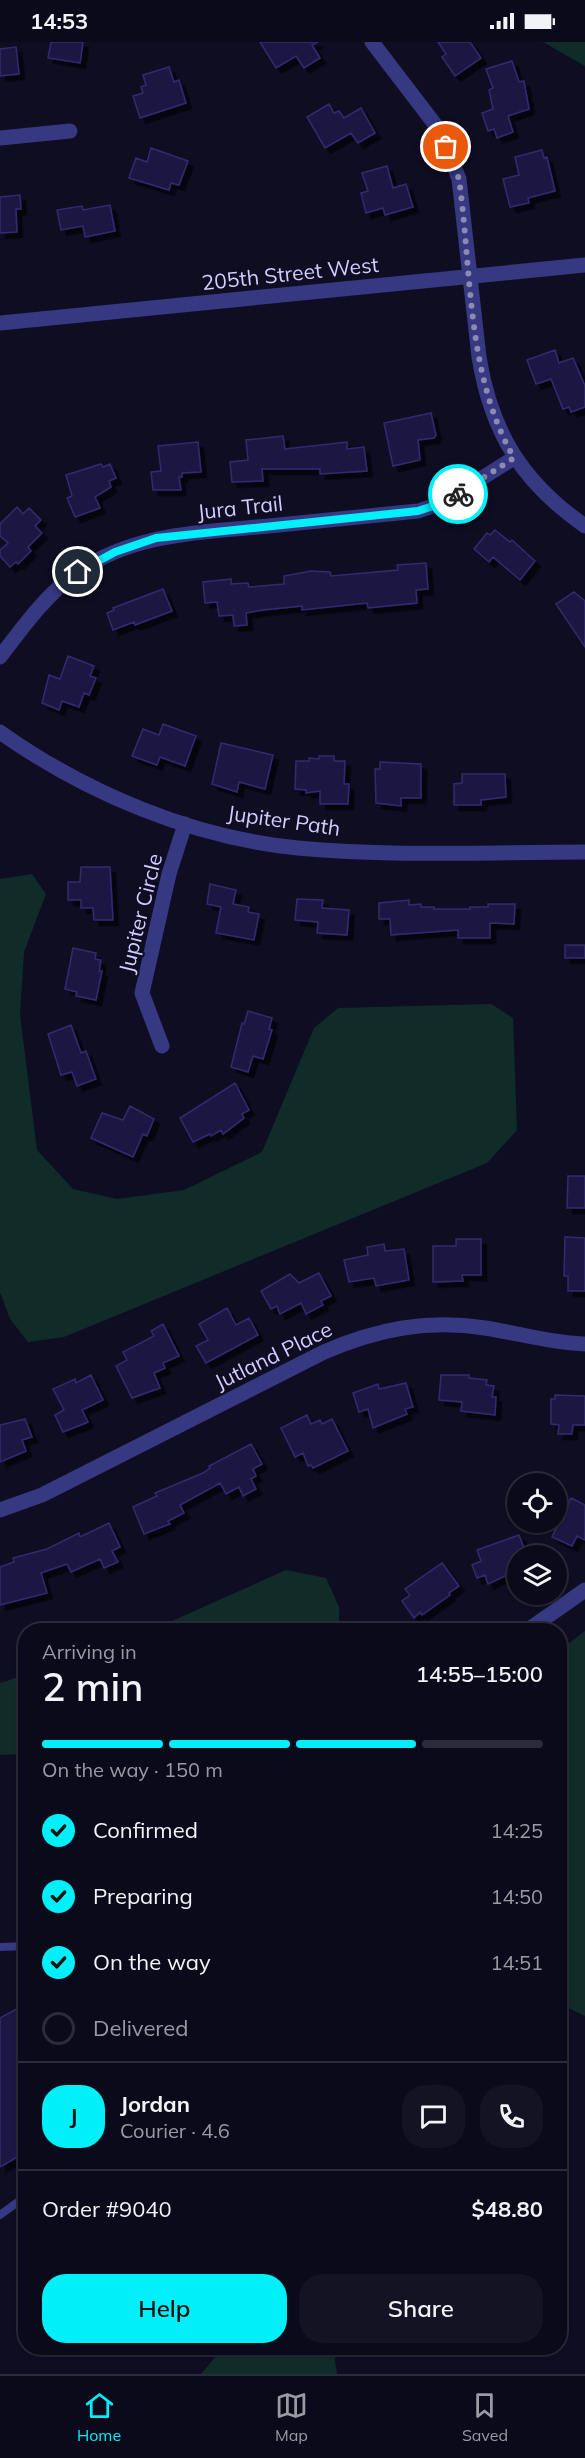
<!DOCTYPE html>
<meta charset="utf-8">
<style>
body{margin:0;font-family:Mulish,sans-serif;background:#141323;color:#f1f3f6;height:100vh;display:flex;flex-direction:column;font-size:22px;white-space:nowrap}
*{box-sizing:border-box;margin:0}
p{font-size:20px;color:#9a9aa2}
.icon{flex:none;width:33px;height:33px;fill:none;stroke:currentColor;stroke-width:2;stroke-linecap:round;stroke-linejoin:round}
.map{position:relative;flex:1;overflow:hidden}
.sheet{position:absolute;left:18px;top:1581px;width:549px;height:732px;display:flex;flex-direction:column;background:#0b0a1a;border-radius:24px;box-shadow:0 2px 4px #0004,0 0 0 2px #2b2b39}
.sheet>*{flex:none}
.controls{position:absolute;left:507px;top:1431px;display:grid;gap:12px}
.controls a{display:grid;place-items:center;width:60px;height:60px;border-radius:50%;background:#0b0a1a;box-shadow:0 2px 4px #0004,0 0 0 2px #2b2b39;font-size:30px}
.pin{position:absolute;display:grid;place-items:center;width:51px;height:51px;color:#fff;margin:-26px;border:3px solid #fff;border-radius:50%;box-shadow:0 2px 6px #0007}
.courier{position:absolute;display:grid;place-items:center;width:60px;height:60px;margin:-30px;border:4px solid #00eff8;border-radius:50%;background:#fff;color:#222;box-shadow:0 2px 8px #0007}
.head em{font-style:normal;font-weight:600}
.head div{display:flex;flex-direction:column-reverse}
.head{display:flex;align-items:center;justify-content:space-between;height:102px;padding:0 24px}
h1{font-size:39px;font-weight:600;line-height:45px}
.bar{display:grid;grid-template-columns:repeat(4,1fr);gap:9px 6px;align-content:center;height:72px;padding:0 24px}
.bar i{height:8px;border-radius:4px;background:#2b2b39}
.bar .current{background:#00eff8}
.bar p{grid-column:span 4}
.line{display:flex;align-items:center;gap:15px;padding:0 24px;border-top:2px solid #2b2b39}
.line div{flex:1}
.round{display:grid;place-items:center;flex:none;width:63px;height:63px;border-radius:24px;background:#141323}
ol{padding:0 24px;list-style:none}
li{display:flex;align-items:center;gap:18px;height:66px}
li p{margin-inline-start:auto}
li .icon{padding:6px;border-radius:50%;background:#00eff8;color:#111;stroke-width:4}
li:last-child{color:#9a9aa2}
li i{width:33px;height:33px;border:3px solid #2b2b39;border-radius:50%}
.cta{display:flex;gap:12px;margin-top:auto;padding:12px 24px}
.cta a{flex:1;height:69px;border-radius:24px;background:#00eff8;color:#111;font-size:24px;font-weight:600;line-height:69px;text-align:center}
.cta a+a{background:#141323;color:#f1f3f6}
.status{display:flex;justify-content:space-between;align-items:center;height:42px;padding:0 30px;background:#0b0a1a;direction:ltr}
.status svg{height:16px;fill:currentColor}
.menu{display:flex;justify-content:space-around;align-items:center;height:84px;border-top:2px solid #2b2b39;background:#0b0a1a;font-size:16px;color:#9a9aa2}
.menu a{display:grid;justify-items:center;gap:3px}
.menu .current{color:#00eff8}
.map>svg:first-child{display:block}
.green{fill:#102c29}
.building{fill:#1e1843;stroke:#332a70;stroke-width:1.5;filter:url(#shadow)}
.lines{fill:none;stroke-linecap:round;stroke-linejoin:round}
.service{stroke:#363882;stroke-width:8}
.minor{stroke:#363882;stroke-width:15}
.tertiary{stroke:#363882;stroke-width:15}
.done{stroke:#8c8ab2;stroke-width:6;stroke-dasharray:0 10.8}
.route{stroke:#00eff8;stroke-width:8}
.labels{text-anchor:middle;dominant-baseline:central;stroke-width:4.5;stroke-linejoin:round;paint-order:stroke}
.street-label{font-size:21px;fill:#d0cdff;stroke:#0f0d22}
</style>
<div class="status"><b>14:53</b><svg viewBox="0 0 49 12"><path d="M0 12V9h3v3zM5 12V6h3v6zM10 12V3h3v9zM15 12V0h3v12zM26 1h20v11H26zM47 4h2v5h-2z"/></svg></div>
<div class="map">
<svg width="585" height="2332" viewBox="0 0 585 2332">
<defs>
<filter id="shadow"><feDropShadow dx="5.5" dy="5.5" stdDeviation="0" flood-color="#0009"/></filter>
</defs>
<rect width="100%" height="100%" fill="#0f0d22"/>
<path class="green" d="M543,0H585V24Z
M32,832L46,852L24,910L20,973L37,1108L73,1147L117,1157L184,1148L262,1110L314,986L338,966L491,962L513,976L517,1088L487,1121L64,1295L28,1300L10,1277L0,1250V837Z
M286,1528L326,1536L339,1565V1588H152Z
M585,1589V1974L560,1962V1608Z
M25,1633V1712L0,1713V1641Z
M223,2306H333L337,2332H201Z"/>
<path class="building" d="M51,0H83L80,21L48,16Z
M260,0H318L312,3L320,16L304,26L296,14L276,26Z
M438,0H470L481,16L455,34L442,15L446,12Z
M16,5L19,32L0,34V7Z
M512,19L519,40L524,39L529,67L508,74L513,90L497,96L494,87L488,89L482,71L493,67L489,48L493,46L486,27Z
M169,25L174,40L179,38L186,61L140,76L133,54L143,51L141,45L146,43L143,33Z
M329,62L334,71L339,69L344,76L361,66L375,91L358,101L351,91L325,106L307,75Z
M151,106L188,119L179,143L171,141L169,148L129,136L136,116L147,120Z
M542,108L544,116L547,115L555,149L528,156L529,161L510,165L503,137L519,133L515,115Z
M387,124L393,146L406,142L413,165L385,173L383,166L366,171L361,151L368,149L362,131Z
M20,153L21,167H16L17,190L0,191V155Z
M110,163L115,189L85,195L83,184L61,188L57,168L82,164L83,168Z
M555,308L559,321L573,316L585,344V365L571,370L569,365L563,367L551,337L536,342L527,318Z
M431,371L436,393L434,396L418,398L420,418L393,424L384,381Z
M283,394L285,407L347,400V407L364,405L367,429L320,432V427H262L263,439L232,440L230,420L248,418L246,398Z
M198,400L201,430L182,431V435H179L181,448H153L151,430L161,429L158,404Z
M101,422L103,425L110,422L116,436L109,439L111,445L95,455L100,466L75,475L67,456L72,454L66,433Z
M17,465L23,472L29,466L41,478L35,484L42,491L28,505L31,509L18,522L16,520L10,525L0,514V508L8,501L0,494V482Z
M495,488L510,500L512,498L535,519L520,538L493,515L489,520L474,507L487,491L490,493Z
M426,521L428,547L416,548L417,561L368,566L367,561L302,568V564L263,568L246,571L247,583L234,584L233,573L219,574L217,560L205,561L203,540L231,537V542L248,541L249,545L284,542V534L311,529L330,530L331,534L398,528L397,523Z
M163,547L172,569L135,583L134,580L113,588L107,571L114,568L113,566Z
M574,550L585,559V605L556,562Z
M68,614L94,624L90,634L96,636L89,653L84,651L79,665L62,659L59,668L42,661L49,633L60,637Z
M163,682L196,694L185,724L160,715L157,723L132,714L143,687L159,693Z
M221,701L273,713L265,747L239,740L237,750L212,742Z
M319,714H334V719H345L344,742H349L348,762H320V749L306,751V748L295,747L296,719H309V716L319,717Z
M380,720L421,722V756H401V764L376,761L375,727H380Z
M462,732H505L506,755L481,758V763H454V742L462,741Z
M81,825H110L113,878H94L93,866H81V858H68V840H80Z
M210,842L236,848L233,862L249,865L248,870L259,872L254,898L216,891L221,865L207,862Z
M297,857L323,858L322,866L349,868L347,893L317,891L318,880L295,878Z
M409,858V863L421,862V865H434V867H470V865H488V862H515L514,882L490,881V896H458V888L391,893L390,877H379V861Z
M565,903H585V916H565Z
M73,906L96,911L95,917L101,918L99,929H102L96,958L76,954L77,950L65,947Z
M248,969L272,976L269,987L272,988L263,1017L253,1014L248,1030L231,1025L242,981L244,982Z
M71,983L81,1011L86,1009L96,1037L77,1044L72,1030L61,1033L48,992Z
M235,1041L249,1068L242,1072L244,1076L223,1092L221,1088L211,1094L210,1092L193,1100L180,1076Z
M130,1064L154,1077L147,1094L143,1092L133,1115L91,1096L102,1071L123,1078Z
M568,1134H585V1166H567Z
M565,1195L585,1196V1249H568V1234H564Z
M456,1197H481V1233H462L463,1239L433,1240V1204H456Z
M384,1202L385,1209L404,1207L409,1238L376,1244L374,1236L349,1240L344,1218L368,1213L367,1205Z
M319,1231L331,1254L321,1259L323,1263L306,1272L301,1261L280,1272L277,1264L271,1267L261,1249L290,1232L299,1241Z
M227,1266L236,1283L249,1276L258,1293L206,1321L196,1304L208,1298L199,1282Z
M163,1282L179,1314L163,1321L165,1326L154,1331L160,1346L132,1356L116,1324L127,1318L123,1310L154,1294L151,1289Z
M91,1333L103,1358L82,1368L88,1380L63,1390L55,1373L64,1368L53,1347L75,1337L76,1341Z
M441,1333H469V1336L487,1338L486,1343L494,1344L492,1355H496L495,1373L461,1369L462,1360L439,1358Z
M406,1341L413,1365L405,1367L407,1372L373,1386L368,1367L359,1370L353,1351L378,1342L379,1347Z
M555,1353L585,1354V1383H573L572,1392H558L559,1383L551,1382V1357H555Z
M307,1373L311,1382L320,1378L322,1382L332,1377L348,1409L313,1426L311,1423L308,1424L303,1411L295,1415L281,1386Z
M25,1377L32,1395L22,1398L26,1409L0,1420V1383Z
M251,1402L262,1422L253,1427L256,1434L251,1437L256,1447L243,1454L239,1445L226,1452L220,1441L180,1463L184,1471L168,1479L170,1482L144,1492L133,1465L157,1454L155,1451L203,1431L210,1426L209,1424Z
M571,1456L585,1463V1498L577,1494L572,1504L552,1495Z
M109,1481L120,1505L112,1509L118,1520L104,1526L100,1517L71,1530L67,1522L41,1531L47,1551L0,1563V1525L14,1520L13,1516L47,1507L79,1491L80,1495Z
M519,1493L527,1514H518V1528L488,1542L485,1533L477,1536L472,1523L481,1519L477,1508Z
M442,1521L459,1544L449,1551L450,1553L422,1573L420,1570L414,1576L402,1559L410,1553L405,1547Z
M26,1962V2110L0,2125V1976Z"/>
<g class="lines">
<path class="service" d="M0,1905L26,1904
M0,2173L26,2154"/>
<path class="minor" d="M372,0L440,89L459,137L479,315C491,390 522,440 585,484
M0,96L70,89
M0,615C23,585 45,554 76,531C133,491 202,490 269,484C319,479 369,474 418,469L442,461L514,416
M0,690C86,751 193,796 298,806C393,815 490,810 585,810
M162,1004L142,951L169,832L185,782
M0,1468L42,1453L324,1310C377,1287 428,1277 485,1286C519,1291 550,1301 585,1302
M528,1588L585,1548"/>
<path class="tertiary" d="M0,281L585,223"/>
</g>
<g class="lines">
<path class="done" d="M446,105L459,137C472,230 466,332 514,416L458,452"/>
<path class="route" d="M78,530L115,510L156,496L418,469L442,461L458,452"/>
</g>
<g class="labels">
<g class="street-label">
<text transform="translate(290 231) rotate(-6)">205th Street West</text>
<text transform="translate(240 465) rotate(-6)">Jura Trail</text>
<text transform="translate(284 778) rotate(8)">Jupiter Path</text>
<text transform="translate(140 871) rotate(-76)">Jupiter Circle</text>
<text transform="translate(273 1313) rotate(-26)">Jutland Place</text>
</g>
</g>
</svg>
<div class="controls">
<a><svg class="icon" aria-label="locate" viewBox="0 0 24 24"><circle cx="12" cy="12" r="6"/><path d="M12 2v4M12 18v4M2 12h4M18 12h4"/></svg></a>
<a><svg class="icon" aria-label="layers" viewBox="0 0 24 24"><path d="M12 4l9 5-9 5-9-5zM3 14l9 5 9-5"/></svg></a>
</div>
<div class="pin" style="left:446px;top:105px;background:#ea580c"><svg class="icon" aria-label="bag" viewBox="0 0 24 24"><path d="M5 8h14l-1 12H6zM9 8a3 3 0 0 1 6 0"/></svg></div>
<div class="pin" style="left:78px;top:530px;background:#1f2937"><svg class="icon" aria-label="home" viewBox="0 0 24 24"><path d="M3 11l9-7 9 7M6 9v11h12V9"/></svg></div>
<div class="courier" style="left:458px;top:452px"><svg class="icon" aria-label="bike" viewBox="0 0 24 24"><circle cx="6" cy="16" r="4"/><circle cx="18" cy="16" r="4"/><path d="M6 16l4-8h5l3 8M10 8l3 8H6M13 5h3"/></svg></div>
<section class="sheet">
<div class="head"><div><h1>2 min</h1><p>Arriving in</p></div><em>14:55–15:00</em></div>
<div class="bar"><i class="current"></i><i class="current"></i><i class="current"></i><i></i><p>On the way · 150 m</p></div>
<ol>
<li><svg class="icon" aria-label="check" viewBox="0 0 24 24"><path d="M5 12l5 5 9-10"/></svg>Confirmed<p>14:25</p></li>
<li><svg class="icon" aria-label="check" viewBox="0 0 24 24"><path d="M5 12l5 5 9-10"/></svg>Preparing<p>14:50</p></li>
<li><svg class="icon" aria-label="check" viewBox="0 0 24 24"><path d="M5 12l5 5 9-10"/></svg>On the way<p>14:51</p></li>
<li><i></i>Delivered</li>
</ol>
<div class="line" style="height:108px"><b class="round" style="background:#00eff8;color:#111">J</b><div><b>Jordan</b><p>Courier · 4.6</p></div><a class="round"><svg class="icon" aria-label="chat" viewBox="0 0 24 24"><path d="M4 5h16v11H9l-5 4z"/></svg></a><a class="round"><svg class="icon" aria-label="phone" viewBox="0 0 24 24"><path d="M5 4h4l2 5-3 2q2 4 5 5l2-3 5 2v4C11 20 4 13 5 4z"/></svg></a></div>
<div class="line" style="height:78px"><div>Order #9040</div><b>$48.80</b></div>
<div class="cta"><a>Help</a><a>Share</a></div>
</section>
</div>
<nav class="menu">
<a class="current"><svg class="icon" aria-label="home" viewBox="0 0 24 24"><path d="M3 11l9-7 9 7M6 9v11h12V9"/></svg>Home</a>
<a><svg class="icon" aria-label="map" viewBox="0 0 24 24"><path d="M3 6l6-2 6 2 6-2v14l-6 2-6-2-6 2zM9 4v14M15 6v14"/></svg>Map</a>
<a><svg class="icon" aria-label="saved" viewBox="0 0 24 24"><path d="M7 4h10v16l-5-4-5 4z"/></svg>Saved</a>
</nav>
